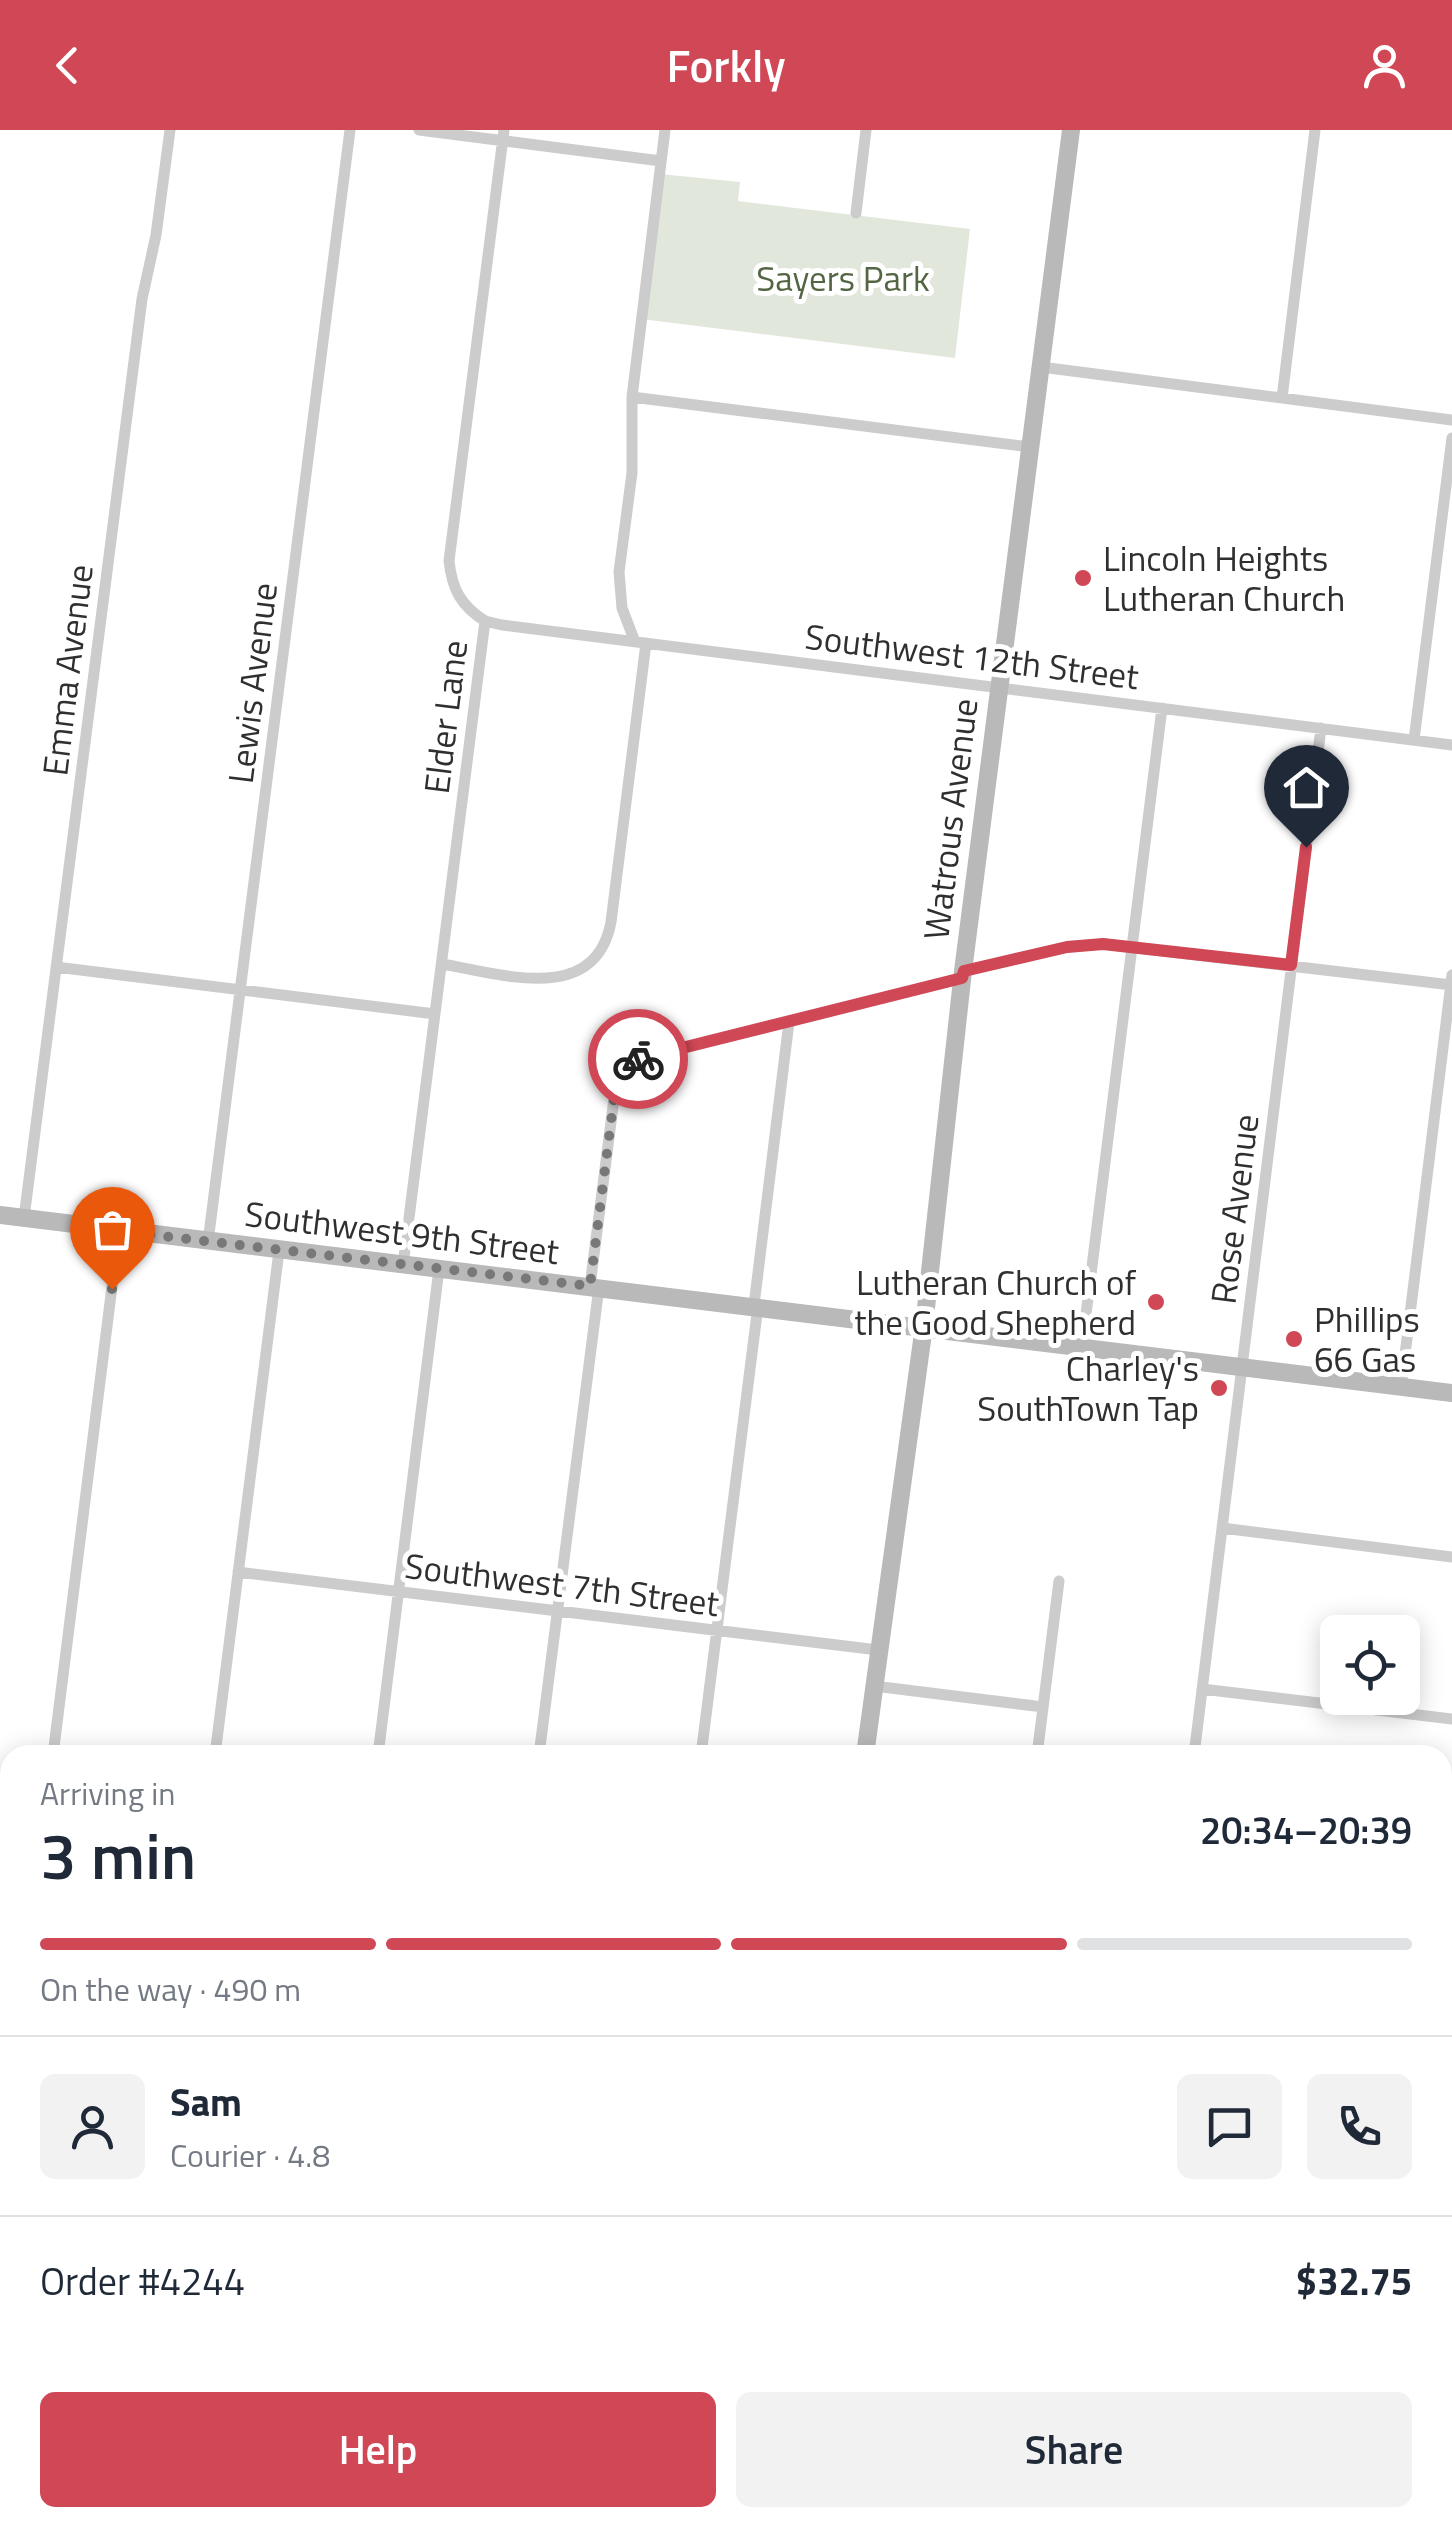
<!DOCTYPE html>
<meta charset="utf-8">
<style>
body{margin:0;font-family:"Titillium Web",sans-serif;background:#f2f2f3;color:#1f2937;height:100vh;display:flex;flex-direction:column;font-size:38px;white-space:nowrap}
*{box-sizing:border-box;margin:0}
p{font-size:32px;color:#747a83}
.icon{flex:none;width:55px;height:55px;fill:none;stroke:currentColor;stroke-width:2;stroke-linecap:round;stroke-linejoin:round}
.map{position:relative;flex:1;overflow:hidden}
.sheet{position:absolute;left:0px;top:1615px;width:1452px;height:782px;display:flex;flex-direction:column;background:#fff;border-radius:30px 30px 0 0;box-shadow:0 5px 25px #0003}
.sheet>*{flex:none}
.controls{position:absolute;left:1320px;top:1485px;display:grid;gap:20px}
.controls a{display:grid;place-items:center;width:100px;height:100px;border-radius:15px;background:#fff;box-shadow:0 5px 25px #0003;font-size:50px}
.pin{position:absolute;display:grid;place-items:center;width:85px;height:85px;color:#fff;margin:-102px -42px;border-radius:50% 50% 50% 0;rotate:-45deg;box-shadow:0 0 10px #0007}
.pin .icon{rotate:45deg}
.courier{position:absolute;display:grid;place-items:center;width:100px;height:100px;margin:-50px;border:8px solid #d04755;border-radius:50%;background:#fff;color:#222;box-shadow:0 2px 12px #0007}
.head em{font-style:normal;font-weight:600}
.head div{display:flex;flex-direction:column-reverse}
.head{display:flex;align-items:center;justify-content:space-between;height:170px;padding:0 40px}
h1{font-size:65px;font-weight:600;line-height:75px}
.bar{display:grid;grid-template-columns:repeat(4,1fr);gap:15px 10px;align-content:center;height:120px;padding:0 40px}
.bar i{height:12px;border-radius:8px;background:#e0e1e3}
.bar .selected{background:#d04755}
.bar p{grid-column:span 4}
.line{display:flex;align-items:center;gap:25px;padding:0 40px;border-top:2px solid #e0e1e3}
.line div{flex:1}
.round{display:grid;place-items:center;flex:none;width:105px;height:105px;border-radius:15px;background:#f2f2f3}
.action{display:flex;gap:20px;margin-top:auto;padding:20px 40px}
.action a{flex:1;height:115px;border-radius:15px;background:#d04755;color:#fff;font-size:40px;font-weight:600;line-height:115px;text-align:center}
.action a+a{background:#f2f2f3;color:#1f2937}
header{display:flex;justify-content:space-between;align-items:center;height:130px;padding:0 40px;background:#d04755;color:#fff;font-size:45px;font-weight:600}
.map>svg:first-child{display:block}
.park{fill:#e2e7dc}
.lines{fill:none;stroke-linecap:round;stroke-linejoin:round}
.street{stroke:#ccc;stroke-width:11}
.secondary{stroke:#b9b9b9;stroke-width:18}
.done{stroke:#787878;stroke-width:10;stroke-dasharray:0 18}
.route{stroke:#d04755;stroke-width:12}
.poi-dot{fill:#d04755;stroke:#fff;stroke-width:4}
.labels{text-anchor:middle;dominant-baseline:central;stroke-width:10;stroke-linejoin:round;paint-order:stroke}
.park-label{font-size:35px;fill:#536542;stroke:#fff}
.poi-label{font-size:35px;fill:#2f2f2f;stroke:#fff;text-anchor:start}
.street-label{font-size:35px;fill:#2f2f2f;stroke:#fff}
</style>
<header><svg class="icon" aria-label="back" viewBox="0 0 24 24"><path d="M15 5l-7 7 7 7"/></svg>Forkly<svg class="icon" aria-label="person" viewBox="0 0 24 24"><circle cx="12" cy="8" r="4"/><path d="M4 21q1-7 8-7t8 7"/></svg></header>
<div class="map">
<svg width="1452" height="2396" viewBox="0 0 1452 2396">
<rect width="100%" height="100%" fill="#fff"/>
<path class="park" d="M660,44L740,52L738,71L970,99L955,228L641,189Z"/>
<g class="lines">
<path class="street" d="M419,0L661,31
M856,83L866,0
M1041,237L1452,290
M632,267L1030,317
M1282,268L1315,0
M485,491L502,495L1452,615
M635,512L622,478L619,442L632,343V267L665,0
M1414,610L1452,308
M442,834C501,844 595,876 611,792L646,513
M56,837L435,884
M963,841L1067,817L1103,814L1452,855
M24,1088L142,169L156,105L170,0
M208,1112L350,0
M403,1135L485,491C461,476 452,459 449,431L504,0
M590,1156L617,945L622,936L630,931L963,848
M754,1175L789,892
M1082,1216L1162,578
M1401,1257L1452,845
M1222,1398L1452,1427
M238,1442L878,1520
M874,1556L1043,1577
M1202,1559L1452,1589
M53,1625L119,1101
M215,1625L279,1121
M378,1625L439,1139
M539,1625L599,1157
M701,1625L758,1176
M1037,1625L1059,1451
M1194,1625L1321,598
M1442,1751L1452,1752
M0,1817L10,1818
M1442,1994L1452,1996
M0,2030L10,1955
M0,2208L10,2214
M1442,2214L1452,2140
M1442,2303L1452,2304
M115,2396L116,2388
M441,2396L442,2388
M1095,2396L1096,2388
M1419,2396L1420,2388"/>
<path class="secondary" d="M0,1085L1452,1263
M865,1625L924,1196L963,841L1071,0
M0,2386L80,2396
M768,2396L769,2388"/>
</g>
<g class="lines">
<path class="done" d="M112,1159L119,1101L590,1156L617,945L622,936L638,929"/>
<path class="route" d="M638,929L962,848L964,841L1067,817L1103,814L1291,835L1306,717"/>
</g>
<g class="poi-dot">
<circle cx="1083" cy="448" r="10"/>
<circle cx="1156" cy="1172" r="10"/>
<circle cx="1294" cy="1209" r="10"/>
<circle cx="1219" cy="1258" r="10"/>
</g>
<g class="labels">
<g class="park-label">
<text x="843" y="148">Sayers Park</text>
</g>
<g class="poi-label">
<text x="1103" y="428">Lincoln Heights<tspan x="1103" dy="40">Lutheran Church</tspan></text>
<text x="1136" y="1152" text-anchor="end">Lutheran Church of<tspan x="1136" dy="40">the Good Shepherd</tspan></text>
<text x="1314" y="1189">Phillips<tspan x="1314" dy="40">66 Gas</tspan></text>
<text x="1199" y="1238" text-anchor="end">Charley's<tspan x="1199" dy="40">SouthTown Tap</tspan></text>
</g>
<g class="street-label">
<text transform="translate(972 526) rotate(7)">Southwest 12th Street</text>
<text transform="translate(67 540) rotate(-83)">Emma Avenue</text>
<text transform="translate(252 553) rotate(-83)">Lewis Avenue</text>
<text transform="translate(445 587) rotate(-83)">Elder Lane</text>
<text transform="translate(950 689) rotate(-83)">Watrous Avenue</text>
<text transform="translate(1234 1079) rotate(-83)">Rose Avenue</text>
<text transform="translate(402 1102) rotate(7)">Southwest 9th Street</text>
<text transform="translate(562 1454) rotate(7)">Southwest 7th Street</text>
</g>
</g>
</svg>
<div class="controls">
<a><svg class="icon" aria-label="locate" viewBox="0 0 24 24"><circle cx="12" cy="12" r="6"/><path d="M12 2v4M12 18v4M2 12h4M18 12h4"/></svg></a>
</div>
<div class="pin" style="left:112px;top:1159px;background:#ea580c"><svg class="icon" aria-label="bag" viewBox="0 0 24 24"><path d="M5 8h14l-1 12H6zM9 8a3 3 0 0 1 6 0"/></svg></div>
<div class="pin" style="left:1306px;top:717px;background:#1f2937"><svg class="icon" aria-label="home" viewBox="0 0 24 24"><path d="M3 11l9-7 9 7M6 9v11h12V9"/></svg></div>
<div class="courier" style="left:638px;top:929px"><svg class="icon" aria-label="bike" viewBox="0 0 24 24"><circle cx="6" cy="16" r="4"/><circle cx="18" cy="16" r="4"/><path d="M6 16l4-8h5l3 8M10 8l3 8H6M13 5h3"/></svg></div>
<section class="sheet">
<div class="head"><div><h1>3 min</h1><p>Arriving in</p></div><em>20:34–20:39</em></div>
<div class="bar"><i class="selected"></i><i class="selected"></i><i class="selected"></i><i></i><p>On the way · 490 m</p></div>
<div class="line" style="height:180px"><a class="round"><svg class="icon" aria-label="person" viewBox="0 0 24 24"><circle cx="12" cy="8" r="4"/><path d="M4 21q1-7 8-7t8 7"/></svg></a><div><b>Sam</b><p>Courier · 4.8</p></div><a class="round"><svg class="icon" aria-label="chat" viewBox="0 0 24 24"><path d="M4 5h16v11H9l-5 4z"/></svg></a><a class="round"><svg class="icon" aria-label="phone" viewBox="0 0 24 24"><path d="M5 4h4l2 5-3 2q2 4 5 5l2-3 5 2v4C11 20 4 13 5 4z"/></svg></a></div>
<div class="line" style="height:130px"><div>Order #4244</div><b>$32.75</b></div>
<div class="action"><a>Help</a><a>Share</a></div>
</section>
</div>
